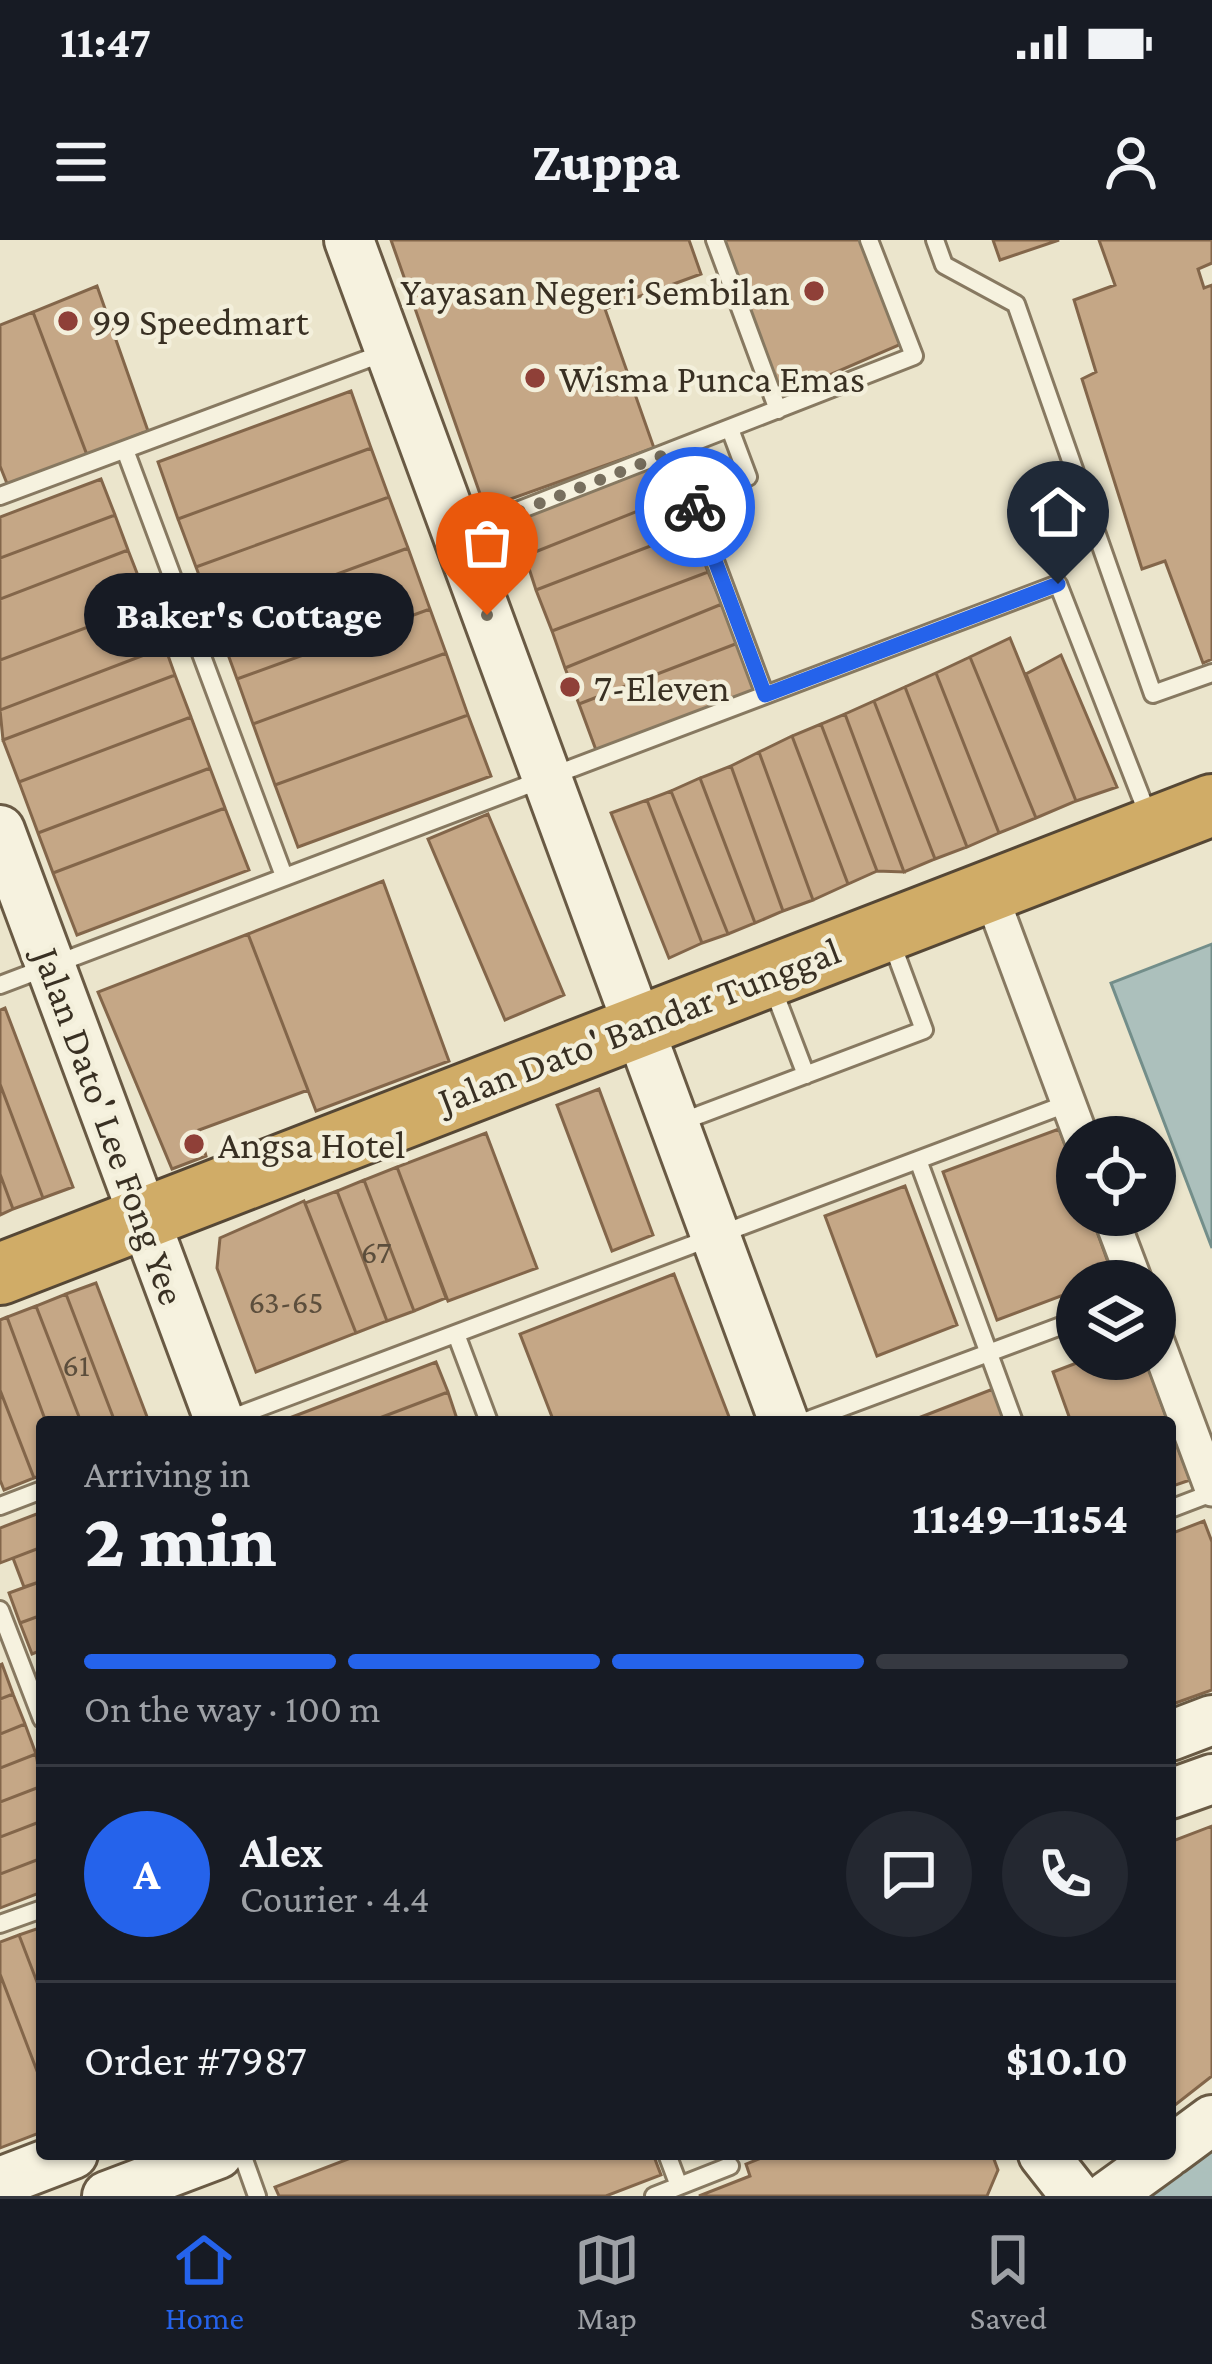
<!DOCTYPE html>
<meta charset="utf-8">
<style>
body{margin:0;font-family:"Crimson Pro",serif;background:#242831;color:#f1f3f6;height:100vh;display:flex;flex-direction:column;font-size:45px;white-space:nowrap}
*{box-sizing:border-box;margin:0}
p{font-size:39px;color:#9ea1a6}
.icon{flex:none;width:66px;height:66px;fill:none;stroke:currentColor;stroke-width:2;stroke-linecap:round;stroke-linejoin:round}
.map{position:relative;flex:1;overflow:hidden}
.details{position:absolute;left:36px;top:1176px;width:1140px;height:744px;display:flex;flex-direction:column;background:#171b24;border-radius:12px;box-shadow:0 3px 9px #0004}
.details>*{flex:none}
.controls{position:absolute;left:1056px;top:876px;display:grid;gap:24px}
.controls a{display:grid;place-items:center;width:120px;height:120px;border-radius:50%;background:#171b24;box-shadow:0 3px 9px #0004;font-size:60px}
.pin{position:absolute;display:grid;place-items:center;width:102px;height:102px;color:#fff;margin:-123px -51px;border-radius:50% 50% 50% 0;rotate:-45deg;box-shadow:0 0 12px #0007}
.pin .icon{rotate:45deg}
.courier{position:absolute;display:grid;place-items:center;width:120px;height:120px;margin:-60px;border:9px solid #2563eb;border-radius:50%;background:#fff;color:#222;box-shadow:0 3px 15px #0007}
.bubble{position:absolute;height:84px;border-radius:42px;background:#171b24;box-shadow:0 3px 9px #0004;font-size:39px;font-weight:800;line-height:84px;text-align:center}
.head em{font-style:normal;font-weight:800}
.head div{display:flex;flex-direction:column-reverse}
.head{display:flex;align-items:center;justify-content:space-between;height:204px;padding:0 48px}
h1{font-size:78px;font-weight:800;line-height:90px}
.bar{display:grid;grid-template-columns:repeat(4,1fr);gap:18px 12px;align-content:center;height:144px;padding:0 48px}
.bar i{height:15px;border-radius:9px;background:#363941}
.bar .active{background:#2563eb}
.bar p{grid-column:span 4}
.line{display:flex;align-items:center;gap:30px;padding:0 48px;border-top:3px solid #363941}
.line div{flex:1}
.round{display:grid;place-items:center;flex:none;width:126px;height:126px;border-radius:63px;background:#242831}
.status{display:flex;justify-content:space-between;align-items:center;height:84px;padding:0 60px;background:#171b24;direction:ltr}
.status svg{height:33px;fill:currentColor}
header{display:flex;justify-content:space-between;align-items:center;height:156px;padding:0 48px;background:#171b24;font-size:54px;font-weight:800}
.tab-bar{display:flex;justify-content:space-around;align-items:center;height:168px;border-top:3px solid #363941;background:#171b24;font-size:33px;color:#9ea1a6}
.tab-bar a{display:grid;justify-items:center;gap:6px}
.tab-bar .active{color:#2563eb}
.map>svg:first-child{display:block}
.water{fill:#acc0bc;stroke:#738e8a;stroke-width:3}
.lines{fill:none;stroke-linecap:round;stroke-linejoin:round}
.river{stroke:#acc0bc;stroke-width:63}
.building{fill:#c5a786;stroke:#83664a;stroke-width:3}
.lane-casing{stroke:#877961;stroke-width:22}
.street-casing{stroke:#877961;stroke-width:39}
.secondary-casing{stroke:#695a44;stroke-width:54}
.highway-casing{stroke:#554735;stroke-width:66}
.lane{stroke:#f6f2df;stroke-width:16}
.street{stroke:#f6f2df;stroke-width:33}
.secondary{stroke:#f6f2df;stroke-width:48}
.highway{stroke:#d0ac67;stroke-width:60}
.done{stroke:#776f5e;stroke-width:12;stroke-dasharray:0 21.6}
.route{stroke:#2563eb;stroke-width:15}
.poi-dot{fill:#8f4038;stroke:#f3efdb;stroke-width:4.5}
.labels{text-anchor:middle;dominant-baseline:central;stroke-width:9;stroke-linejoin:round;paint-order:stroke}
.number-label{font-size:33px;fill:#5c4e3c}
.poi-label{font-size:39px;fill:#393023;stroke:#f3efdb;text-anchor:start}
.street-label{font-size:39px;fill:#393023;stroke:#f3efdb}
</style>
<div class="status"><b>11:47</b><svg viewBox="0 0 49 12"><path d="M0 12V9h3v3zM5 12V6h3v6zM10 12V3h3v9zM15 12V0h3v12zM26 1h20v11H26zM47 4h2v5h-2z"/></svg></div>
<header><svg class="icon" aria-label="menu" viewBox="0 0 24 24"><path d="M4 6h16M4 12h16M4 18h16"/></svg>Zuppa<svg class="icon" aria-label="person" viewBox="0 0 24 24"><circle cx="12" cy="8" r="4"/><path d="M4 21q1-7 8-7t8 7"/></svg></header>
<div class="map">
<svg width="1212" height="1956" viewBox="0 0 1212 1956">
<rect width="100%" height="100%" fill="#ebe5cc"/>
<path class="water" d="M1212,704V1008L1111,743Z"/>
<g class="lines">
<path class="river" d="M1170,1956L1212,1928"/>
</g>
<path class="building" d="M391,0H689L701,34L605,69L654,208L485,268Z
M722,0H866L906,102L781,156Z
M993,0H1059L1000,20Z
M1099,0H1212V23L1198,29L1204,48L1212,45V419L1203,423L1165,321L1142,329L1082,139L1096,132L1074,60L1115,45Z
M97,46L148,191L87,215L33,72Z
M33,72L87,215L8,246L0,226V85Z
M351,151L371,208L178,279L158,222Z
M371,208L389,257L196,327L178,279Z
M666,221L678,255L525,316L512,282Z
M101,239L115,275L0,318V277Z
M678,255L692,290L536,350L525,316Z
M389,257L408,308L215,379L196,327Z
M115,275L128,310L0,359V318Z
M692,290L708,332L552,391L536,350Z
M408,308L430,369L237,439L215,379Z
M128,310L149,364L0,420V359Z
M708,332L722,364L565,428L552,391Z
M149,364L165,407L0,470V420Z
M722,364L738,403L579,464L565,428Z
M430,369L446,413L253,484L237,439Z
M1010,398L1076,561L1036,578L970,417Z
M738,403L758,449L596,510L579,464Z
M165,407L175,435L3,500L0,470Z
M446,413L468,475L275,545L253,484Z
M1061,415L1117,547L1076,561L1026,434Z
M970,417L1036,578L999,593L936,433Z
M936,433L999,593L967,607L905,447Z
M175,435L191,477L19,542L3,500Z
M905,447L967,607L935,619L874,461Z
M874,461L935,619L904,632L845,474Z
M845,474L904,632L877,631L821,484Z
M468,475L491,536L298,607L275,545Z
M191,477L210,528L38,593L19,542Z
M821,484L877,631L848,644L792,496Z
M792,496L848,644L813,660L759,512Z
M759,512L813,660L783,671L731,526Z
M731,526L783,671L755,683L700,538Z
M210,528L225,568L53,633L38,593Z
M700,538L755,683L728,694L671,551Z
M671,551L728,694L702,703L647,560Z
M647,560L702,703L669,718L611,573Z
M225,568L249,630L77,695L53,633Z
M488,574L564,755L505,780L428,599Z
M383,641L449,821L316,871L248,694Z
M248,694L308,850L199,890L206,916L172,929L98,752Z
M5,768L73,947L43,958L0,844V770Z
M0,844L43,958L13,969L0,934Z
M599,849L653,995L612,1011L557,865Z
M1059,889L1077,937V975H1091L1113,1036L1077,1041V1050L997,1080L943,932Z
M486,893L537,1028L448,1061L397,927Z
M397,927L446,1058L414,1071L364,940Z
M0,934L13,969L0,975Z
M364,940L414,1071L387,1081L337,951Z
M905,946L957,1085L877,1116L825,976Z
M337,951L387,1081L356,1093L305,963Z
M304,961L356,1093L256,1132L217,1028L220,998Z
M674,1034L731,1182H554L520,1094Z
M96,1043L149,1182H115L66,1054Z
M66,1054L115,1182H81L36,1066Z
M36,1066L81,1182H46L7,1077Z
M7,1077L46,1182H42V1235L34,1238L0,1150V1080Z
M1087,1119H1145L1168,1182H1071L1053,1132Z
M436,1122L448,1152L369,1182H279Z
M993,1149L1006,1182H908Z
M0,1150L34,1238L4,1250L0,1240Z
M448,1152L458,1182H369Z
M1170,1187L1190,1240L1170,1247Z
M42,1272V1307L0,1323V1288Z
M1204,1281L1212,1302V1450L1170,1465V1294Z
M42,1307V1341L24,1347L13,1318Z
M42,1341V1375L20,1383L9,1353Z
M42,1375V1410L32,1414L20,1383Z
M2,1424L13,1454L0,1459V1425Z
M13,1454L25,1484L0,1494V1459Z
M25,1484L36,1514L0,1528V1494Z
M36,1514L42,1546L0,1562V1528Z
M42,1546V1581L0,1597V1562Z
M42,1581V1618L0,1634V1597Z
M1212,1586V1836L1170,1869V1602Z
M42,1618V1652L0,1668V1634Z
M42,1687V1755L19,1695Z
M19,1695L42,1755V1844L0,1734V1702Z
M0,1734L42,1844V1892L0,1908Z
M361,1914H653L661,1935L606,1956H279L275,1947Z
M771,1914H992L998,1930L987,1956H699L750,1936L746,1924Z"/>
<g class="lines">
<defs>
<path id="lane" d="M715,0L778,170
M935,0L944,25L1016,64L1153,454L1212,433
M730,189L748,237
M125,210L284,636
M674,211L765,455
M0,256L389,111
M458,294L914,116L869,0
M0,745L1058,344L1150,580
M772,746L806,835
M678,883L924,790L891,701
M918,920L1014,1182
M456,1094L489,1182
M221,1182L1069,863
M803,1182L1077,1080
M0,1266L42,1250
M1170,1269L1212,1253
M0,1370L42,1479
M0,1684L42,1669
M242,1914L257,1956
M667,1914L679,1946
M654,1956L730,1926"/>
<path id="street" d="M989,650L1081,897
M1110,975L1135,1041
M1155,1096L1212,1249"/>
<path id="secondary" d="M349,0L784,1182
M0,590L220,1182
M1170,1496L1212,1480
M1170,1554L1212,1539
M1170,1911L1212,1880
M1043,1914L1076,1956
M0,1942L73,1914
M107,1956L218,1914
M1108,1956L1166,1914"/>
<path id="highway" d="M0,1034L1212,565"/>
</defs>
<use href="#lane" class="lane-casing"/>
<use href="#street" class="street-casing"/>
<use href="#secondary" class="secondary-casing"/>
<use href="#highway" class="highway-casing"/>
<use href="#lane" class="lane"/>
<use href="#street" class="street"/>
<use href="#secondary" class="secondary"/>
<use href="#highway" class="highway"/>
</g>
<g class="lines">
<path class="done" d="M487,375L458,295L674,211L695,267"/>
<path class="route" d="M695,267L765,455L1058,344"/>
</g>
<g class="poi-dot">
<circle cx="814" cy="51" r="12"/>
<circle cx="68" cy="81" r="12"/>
<circle cx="535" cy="138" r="12"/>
<circle cx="570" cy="447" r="12"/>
<circle cx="194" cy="904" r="12"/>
</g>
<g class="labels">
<g class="number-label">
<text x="376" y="1011">67</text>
<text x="286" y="1061">63-65</text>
<text x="76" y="1124">61</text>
</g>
<g class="poi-label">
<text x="790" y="51" text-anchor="end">Yayasan Negeri Sembilan</text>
<text x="92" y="81">99 Speedmart</text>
<text x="559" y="138">Wisma Punca Emas</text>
<text x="594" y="447">7-Eleven</text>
<text x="218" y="904">Angsa Hotel</text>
</g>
<g class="street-label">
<text transform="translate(639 785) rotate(-21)">Jalan Dato' Bandar Tunggal</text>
<text transform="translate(110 886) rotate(70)">Jalan Dato' Lee Fong Yee</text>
</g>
</g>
</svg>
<div class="controls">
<a><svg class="icon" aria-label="locate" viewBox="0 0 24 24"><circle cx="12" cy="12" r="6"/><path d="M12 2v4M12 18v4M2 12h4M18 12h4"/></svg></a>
<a><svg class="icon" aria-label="layers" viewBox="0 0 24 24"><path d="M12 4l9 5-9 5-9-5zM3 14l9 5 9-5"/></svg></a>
</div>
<div class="pin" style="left:487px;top:375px;background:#ea580c"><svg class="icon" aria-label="bag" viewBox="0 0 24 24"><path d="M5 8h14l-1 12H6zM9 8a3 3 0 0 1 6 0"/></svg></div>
<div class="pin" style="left:1058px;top:344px;background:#1f2937"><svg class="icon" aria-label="home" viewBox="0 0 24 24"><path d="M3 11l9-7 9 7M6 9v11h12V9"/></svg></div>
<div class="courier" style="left:695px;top:267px"><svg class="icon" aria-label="bike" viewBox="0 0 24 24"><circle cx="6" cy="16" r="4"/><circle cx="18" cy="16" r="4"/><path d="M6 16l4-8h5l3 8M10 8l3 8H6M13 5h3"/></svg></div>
<div class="bubble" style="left:84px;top:333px;width:330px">Baker's Cottage</div>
<section class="details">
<div class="head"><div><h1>2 min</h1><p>Arriving in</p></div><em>11:49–11:54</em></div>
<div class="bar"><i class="active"></i><i class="active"></i><i class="active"></i><i></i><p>On the way · 100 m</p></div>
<div class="line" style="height:216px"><b class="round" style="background:#2563eb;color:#fff">A</b><div><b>Alex</b><p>Courier · 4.4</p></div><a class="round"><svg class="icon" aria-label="chat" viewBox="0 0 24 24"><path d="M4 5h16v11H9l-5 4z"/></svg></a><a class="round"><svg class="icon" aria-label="phone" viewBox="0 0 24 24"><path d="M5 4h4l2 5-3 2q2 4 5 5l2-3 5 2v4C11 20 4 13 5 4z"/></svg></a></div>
<div class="line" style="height:156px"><div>Order #7987</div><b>$10.10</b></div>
</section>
</div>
<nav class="tab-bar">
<a class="active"><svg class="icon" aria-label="home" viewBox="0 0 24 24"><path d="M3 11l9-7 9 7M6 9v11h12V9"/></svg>Home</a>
<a><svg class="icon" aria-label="map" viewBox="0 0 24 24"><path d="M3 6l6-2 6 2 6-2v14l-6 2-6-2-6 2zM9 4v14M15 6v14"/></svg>Map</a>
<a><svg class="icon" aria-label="saved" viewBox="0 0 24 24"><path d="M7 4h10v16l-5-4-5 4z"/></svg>Saved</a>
</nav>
